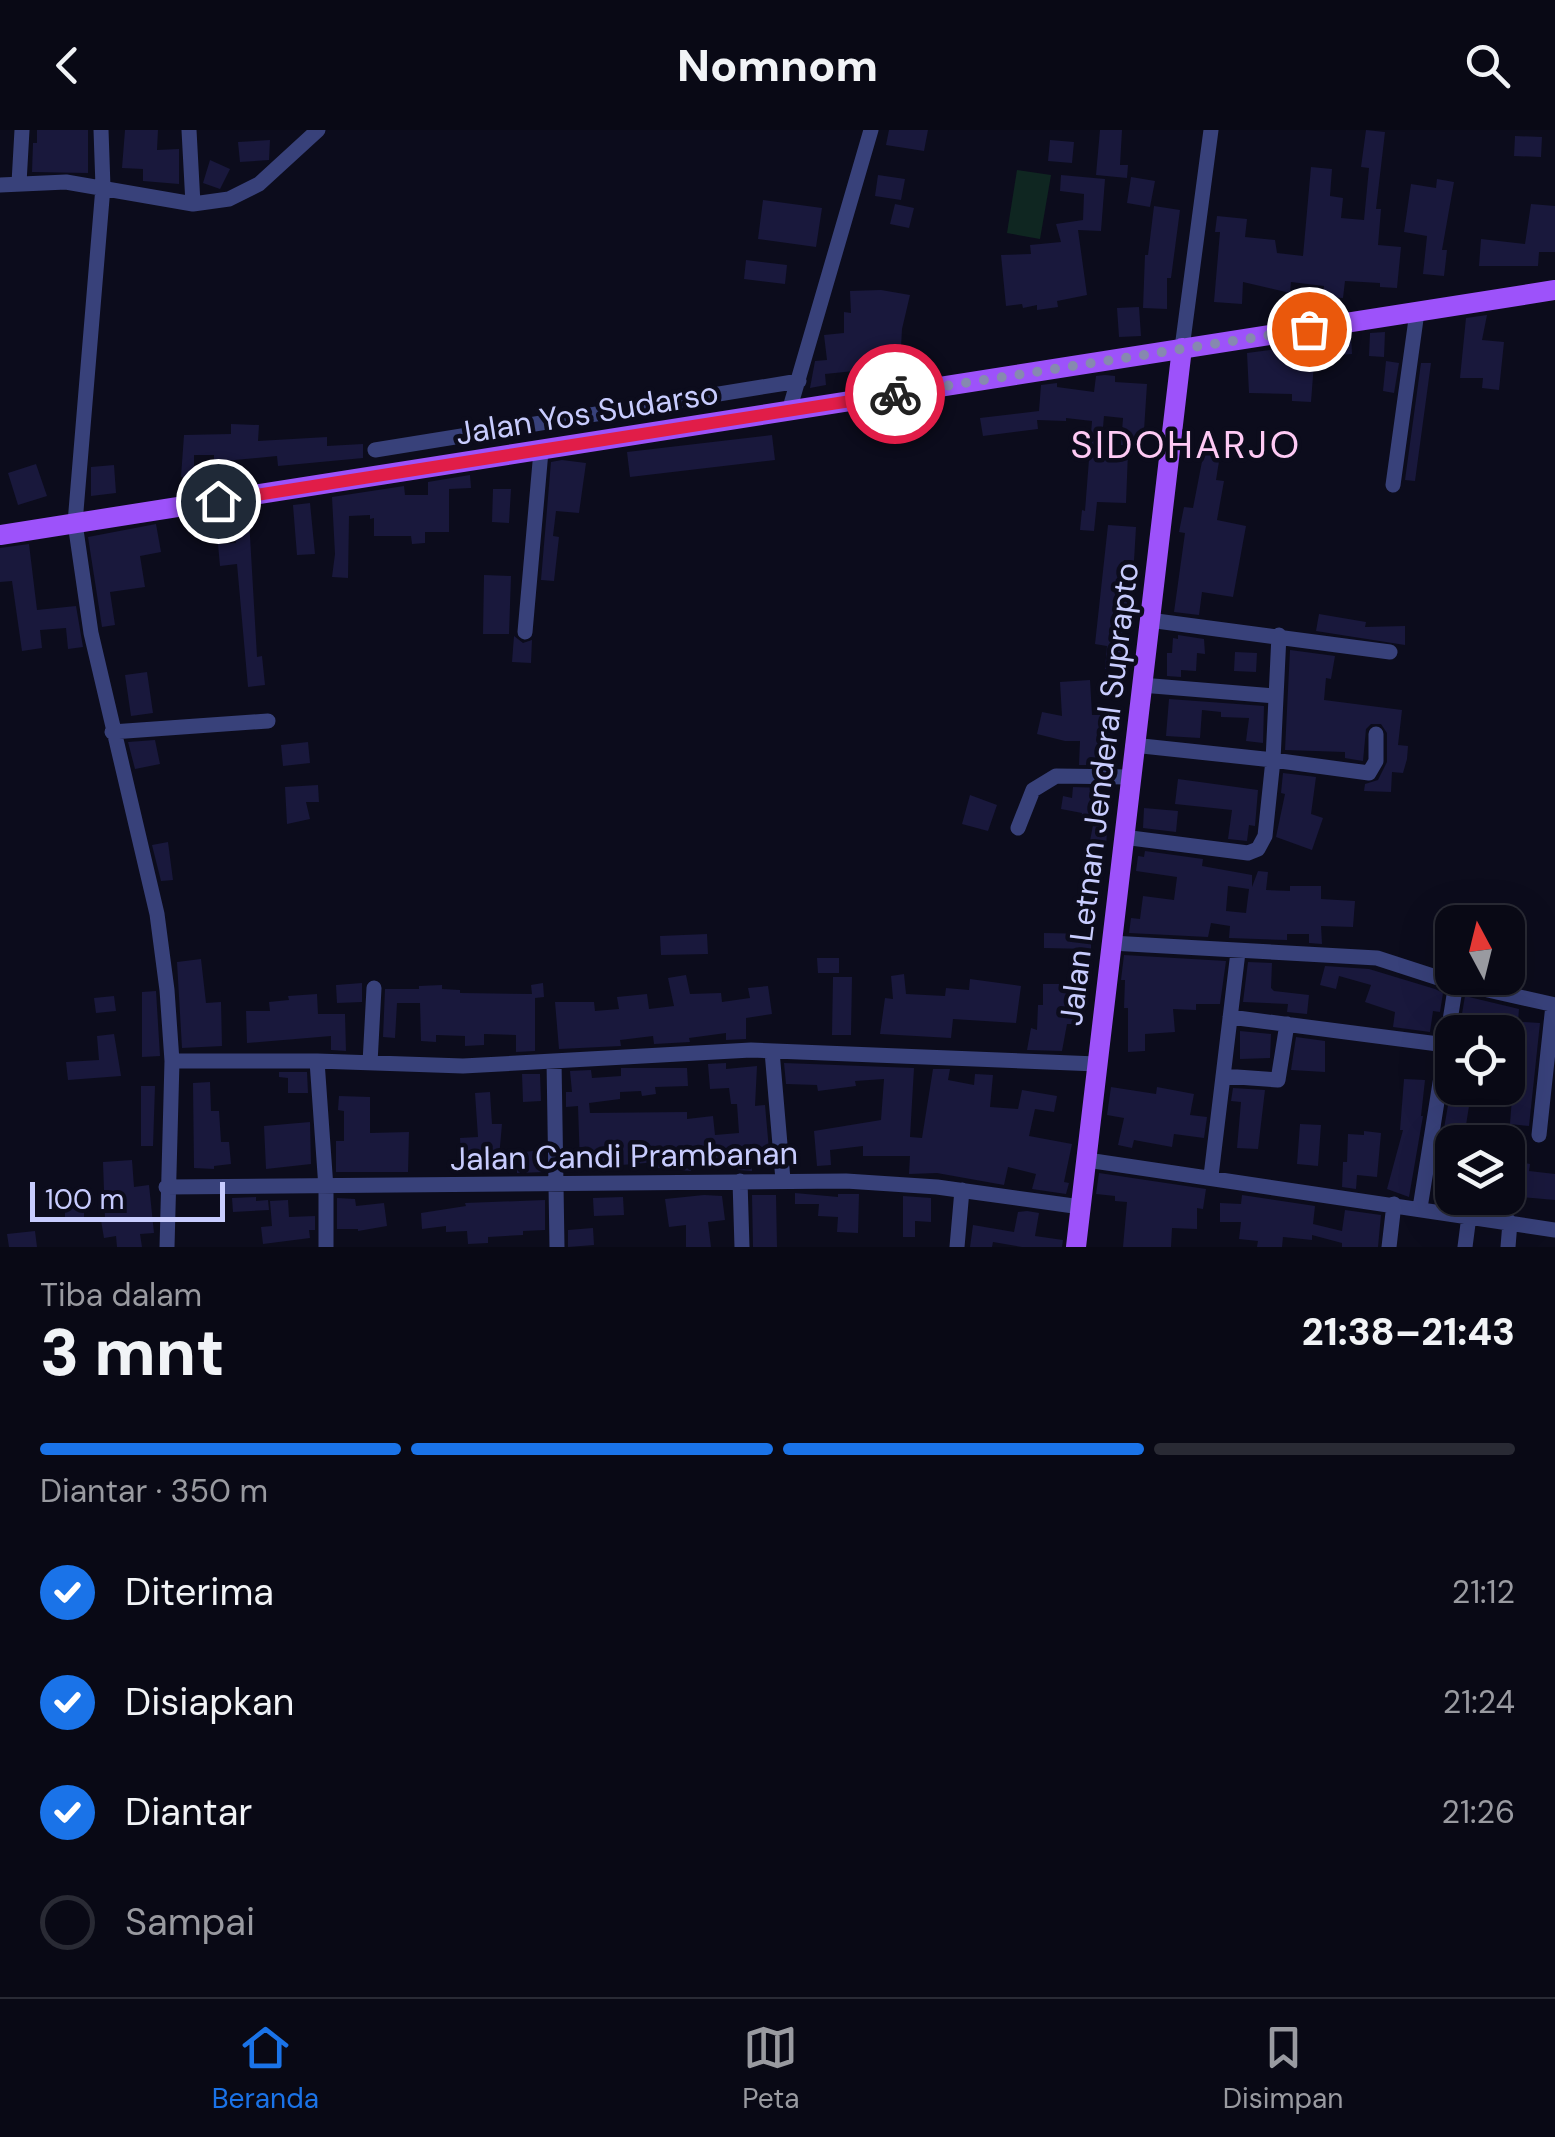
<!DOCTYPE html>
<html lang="id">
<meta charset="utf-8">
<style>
body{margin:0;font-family:"DM Sans",sans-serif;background:#12121e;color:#f1f3f6;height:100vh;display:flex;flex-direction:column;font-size:38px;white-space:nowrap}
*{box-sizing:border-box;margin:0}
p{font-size:32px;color:#999aa0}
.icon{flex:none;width:55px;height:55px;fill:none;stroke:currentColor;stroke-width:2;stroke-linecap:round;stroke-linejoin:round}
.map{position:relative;height:1117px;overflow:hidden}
.details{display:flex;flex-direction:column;background:#090915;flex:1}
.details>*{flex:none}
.needle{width:65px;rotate:353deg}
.fabs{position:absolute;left:1435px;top:775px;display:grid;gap:20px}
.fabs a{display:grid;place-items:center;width:90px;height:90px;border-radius:20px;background:#090915;box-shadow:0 10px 40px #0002,0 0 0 2px #292a34;font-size:50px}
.scale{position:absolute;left:30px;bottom:25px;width:195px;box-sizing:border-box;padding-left:10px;border:5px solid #c8ccfe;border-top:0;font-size:28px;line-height:35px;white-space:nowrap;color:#c8ccfe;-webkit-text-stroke:8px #0c0c1c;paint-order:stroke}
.pin{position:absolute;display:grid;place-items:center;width:85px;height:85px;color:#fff;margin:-42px;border:5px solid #fff;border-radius:50%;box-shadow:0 2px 10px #0007}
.courier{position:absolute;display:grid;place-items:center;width:100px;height:100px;margin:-50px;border:8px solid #e11d48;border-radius:50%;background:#fff;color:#222;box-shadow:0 2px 12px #0007}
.overview em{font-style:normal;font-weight:800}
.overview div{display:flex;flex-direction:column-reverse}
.overview{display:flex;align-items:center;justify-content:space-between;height:170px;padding:0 40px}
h1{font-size:65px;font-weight:800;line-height:75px}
.bar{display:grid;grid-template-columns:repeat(4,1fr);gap:15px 10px;align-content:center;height:120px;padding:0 40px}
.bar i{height:12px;border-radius:8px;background:#292a34}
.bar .selected{background:#1a73e8}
.bar p{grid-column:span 4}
ol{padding:0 40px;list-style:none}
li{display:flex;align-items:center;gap:30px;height:110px}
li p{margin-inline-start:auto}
li .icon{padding:10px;border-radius:50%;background:#1a73e8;color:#fff;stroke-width:4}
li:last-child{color:#999aa0}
li i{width:55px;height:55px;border:5px solid #292a34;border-radius:50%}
header{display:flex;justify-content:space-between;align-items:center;height:130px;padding:0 40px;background:#090915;font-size:45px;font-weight:800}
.dock{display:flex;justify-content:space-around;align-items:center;height:140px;border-top:2px solid #292a34;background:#090915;font-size:28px;color:#999aa0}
.dock a{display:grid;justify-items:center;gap:5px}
.dock .selected{color:#1a73e8}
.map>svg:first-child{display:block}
.green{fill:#0f2621}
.building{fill:#19183c;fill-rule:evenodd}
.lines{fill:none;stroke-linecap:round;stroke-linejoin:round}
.minor{stroke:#38417a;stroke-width:15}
.major{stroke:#9d52fa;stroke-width:20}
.done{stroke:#8689af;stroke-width:10;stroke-dasharray:0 18}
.route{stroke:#e11d48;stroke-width:12}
.labels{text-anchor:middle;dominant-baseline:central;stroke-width:9;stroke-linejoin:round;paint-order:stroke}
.street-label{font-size:32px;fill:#c8ccfe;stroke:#0c0c1c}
.quarter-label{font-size:38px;letter-spacing:2.5px;fill:#fecaf4;stroke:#0c0c1c}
</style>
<header><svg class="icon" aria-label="back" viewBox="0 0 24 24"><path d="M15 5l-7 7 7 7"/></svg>Nomnom<svg class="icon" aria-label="search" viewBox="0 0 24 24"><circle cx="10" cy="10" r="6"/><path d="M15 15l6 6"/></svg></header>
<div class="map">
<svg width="1555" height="1117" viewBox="0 0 1555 1117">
<rect width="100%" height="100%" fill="#0c0c1c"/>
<path class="green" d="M1017,40L1051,45L1040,109L1007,103Z"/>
<path class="building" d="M37,0H88V43L32,42L33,13H37Z
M125,0H158L157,20L179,19V54L143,51V39L122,38Z
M889,0H928L924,21L886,15Z
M1100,0H1122L1120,35H1128L1127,48L1096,45Z
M1366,0L1385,2L1376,79H1381L1378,115L1401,117L1397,158L1380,157V153L1345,151L1343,168L1323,167L1324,156L1291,152L1290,163L1243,152L1242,174L1214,172L1220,102H1215L1217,86L1247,89L1245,107L1275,110L1277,123L1303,126L1311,37L1332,39L1330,66L1343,68L1341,88L1364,90L1369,38L1361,37Z
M1515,6L1542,7L1541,27L1514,26Z
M270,10L269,30L240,32L238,12Z
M1050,10L1074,12L1072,33L1048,31Z
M210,30L230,39L220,59L203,53Z
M878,45L905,49L901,70L875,66Z
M1061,45L1105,49L1101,101L1078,100L1087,165L1057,171L1058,177L1037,180V175L1023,178L1022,174L1006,176L1001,125L1031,124L1030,115L1061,112L1056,94L1083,90L1084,64L1060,61Z
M1131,47L1155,51L1150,77L1127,73Z
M1437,49L1454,52L1442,120H1447L1444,146L1423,144L1427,106L1404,102L1411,54L1436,58Z
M763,70L822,78L816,117L758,109Z
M895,74L914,78L909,98L890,94Z
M1531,74L1555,76V122H1539L1538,136H1479L1481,109L1525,114Z
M1154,76L1180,80L1171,148H1167V179L1143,178L1145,125H1148Z
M746,130L787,135L785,154L744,149Z
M881,160L910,165L902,199L900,236L882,235L883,238L825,244L826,255L810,258L815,231L827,230L824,205L844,203V182L851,183L850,161Z
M1139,177L1141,206L1119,207L1117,178Z
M1487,185L1482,210L1504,212L1499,260L1482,258L1483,248H1460L1466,188Z
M1385,202L1384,227L1369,226L1370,203Z
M1351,206L1352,224L1326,226L1325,210Z
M1270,220L1288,221L1287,231L1314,233L1311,272L1292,271V264L1249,263L1247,223Z
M1386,231L1399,233L1394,263L1383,261Z
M1421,233H1431L1415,351L1405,350Z
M1105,245L1115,246V252L1147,254L1143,316L1121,315L1123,288L1104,286L1101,320L1128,322L1126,373L1097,372L1094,401L1080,400L1082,380L1085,381L1092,291L1066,288V291L1037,290L1038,299L983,306L980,288L1039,281L1041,255L1057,253V257L1094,262L1096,246Z
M231,294L259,295L258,311L327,307V316L363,314V328L278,336L277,326L214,332V325H194V347H181L184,305L231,304Z
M772,305L775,330L630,347L627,322Z
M1205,316L1221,319L1216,350L1224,351L1217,390L1246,396L1233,467L1202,462L1199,485L1174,482L1185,403L1179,402L1184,377L1193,378Z
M562,330L586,333L579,383L556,381L553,406L559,407L554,451L541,450L551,332Z
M36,334L47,366L18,375L8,343Z
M114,335L116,363L91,366V337Z
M470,345L471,358L449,359V402H425V413L412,414L411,406H374V388L370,389V385L349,386L348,448L332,447L335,424L332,367L404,356L405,365H428V352Z
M493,359H511L509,393L492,392Z
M310,373L315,424L297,425L293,375Z
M249,389L257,527L262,526L265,555L248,557L237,434L220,436L218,414L236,413L234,390Z
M156,394L161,422L140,426L145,457L110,462L115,495L102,497L88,407Z
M1108,395L1136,397L1134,431L1124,430L1121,464L1130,465L1121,523H1128L1127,540L1105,539L1107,516L1095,514Z
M29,414L37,480L76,476L83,517L68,519L66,498L40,500L42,518L22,521L12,451L0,452V418Z
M484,445L511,446L509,504H483Z
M1319,484L1366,492L1365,497L1405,496V515L1316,501Z
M1178,505L1204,509L1205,524L1197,523L1196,541L1181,540V547L1167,546V523H1172L1173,508L1178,509Z
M514,506L523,513L532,510L531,533L512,532Z
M1290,520L1335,526L1331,549L1326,548L1324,570L1402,580L1398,615L1408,616L1407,629L1403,643L1392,642L1391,662L1364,661L1365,654L1378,650L1387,632V603L1381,594H1371L1366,599L1363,631L1345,628V622L1285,620Z
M1235,522L1257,523L1256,542L1234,541Z
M147,542L153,583L131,586L125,545Z
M1090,550L1092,585H1115L1114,617H1109V635H1079L1080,611H1065L1037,604L1042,582L1062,586L1060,552Z
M1169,569L1264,576L1263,613L1246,611L1249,588L1221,587V582L1202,580L1200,608L1166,606Z
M155,610L160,634L135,639L128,612Z
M308,612L310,633L283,636L281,615Z
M1283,643L1316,647L1311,684L1323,688L1312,720L1276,707L1285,664L1281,663Z
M1178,649L1258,660L1255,696L1249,695L1247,711L1228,709L1232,680L1175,674Z
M318,655L319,672H306L310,689L287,694L285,657Z
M1073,657L1104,658L1103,667H1109L1106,718L1089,716L1094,690L1081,688L1082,683L1061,679L1063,666L1072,668Z
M970,665L997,675L988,701L962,694Z
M1144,678L1178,681L1176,702L1143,698Z
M168,712L173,750L161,751L152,715Z
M1145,721L1203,729L1202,736L1252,745V757L1258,741L1268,742L1266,760L1290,761V756H1321V769L1355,771L1353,797L1321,796L1322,814L1309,813V804H1287V810L1229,808L1230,796L1211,793L1208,807L1129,803L1131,788L1140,789L1143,766L1174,770L1177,747L1136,741L1138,726L1144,727ZM1228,756L1249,759L1246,783L1226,781Z
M1044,803L1091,804V819L1044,818Z
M707,804L708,824L661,825L660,806Z
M1124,825L1226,831L1220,874H1196V880L1173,879L1175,902L1145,904V921L1128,922V878H1124L1125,850H1121Z
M817,828H839V843H818Z
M201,829L206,873L221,872L222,916L182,918L177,832Z
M1248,832L1272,833L1271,858L1274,861L1309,865L1307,884L1287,882L1288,874L1243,872Z
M1325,836L1369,839L1435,859L1443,863L1440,882L1433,881L1430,902L1393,897L1395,882L1365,872L1371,855L1339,846L1336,859L1320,855Z
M904,844L906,864L945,866L946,858L969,860L970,849L1021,856L1016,893L953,889L951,908L880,904L885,868L893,869L891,846Z
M686,845L690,864L721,863L722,872L750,868L748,858L768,856L772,884L746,888V909L726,910V903L689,908L690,912L654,914L653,906L620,910L621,916L559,919L555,872H594L595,881L619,879L617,867L647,864L649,879L674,876L668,848Z
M833,847H852L851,905H832Z
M362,853V872L337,873L336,855Z
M543,853L544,867L535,868V921L516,922V905L484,904V915L465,916V906L436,905V912L421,911L420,873H397L395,908L383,907L385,859H419V856L442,855V859L460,860V863L532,864L531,855Z
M1043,854H1080V872H1075L1074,894H1067L1062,921L1027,920L1031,898L1037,900L1038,875H1043Z
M156,861L160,926L142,927V862Z
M317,864L318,884H345L346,921L331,920V906L247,913L246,881H270L269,872L289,870L288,866Z
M114,866L116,881L96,883L94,868Z
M1465,866L1519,879L1518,891L1482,886V902H1459Z
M1523,892L1540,893L1529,996L1510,994L1512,967L1506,966L1508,920L1521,921Z
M1240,901L1271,904L1270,928L1240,929Z
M114,904L121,946L68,950L66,932L99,930L97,906Z
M1296,907L1325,911V942L1291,940Z
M726,933V939L757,936L755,976L765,975L769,1020H750L752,1041L738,1040L737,1026L692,1031L691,1041L658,1038V1032L621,1035V1041H598V1033L580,1035L578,976L566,977V962H572L570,941L591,940L592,948L621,946V938H687L688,956L655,957L656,964L642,966L641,961L620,962V969L589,973L590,983L687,982V989L713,986L715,1005L739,1003L737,974H731L729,958L710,959L708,934Z
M784,933L914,938L910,1007L922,1008L933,939H950L948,950L974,955L975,944L993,945L990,977L1018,979L1022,960L1057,966L1054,982L1035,979L1029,1006L1072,1014L1064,1052L1069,1053L1066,1064L1032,1059L1036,1044L1008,1037L1004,1055L937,1043L909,1044L910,1026H863V1016L830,1020L831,1035L817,1036L814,1001L881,990L884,949L855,951L856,956L818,961L817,955L786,954Z
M279,942H307L308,963H288V948L279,947Z
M522,944H540L541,971L523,972Z
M1404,949L1425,950L1421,986H1423L1409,1067L1387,1059L1403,1000H1400Z
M210,952L211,981H219L221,1012H229L231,1034L214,1036V1039L194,1038L193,953Z
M141,956H155L153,1016H141Z
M1111,957L1156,964L1157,957L1194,964L1190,985L1207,987L1204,1008L1174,1004L1172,1017L1134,1010L1132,1018L1118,1015L1124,988L1107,985Z
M1233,958L1265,960L1258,1019L1237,1018L1241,972L1231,971Z
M1451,958H1485L1482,972L1470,970L1466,995L1474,996L1472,1009L1454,1007L1452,1011L1450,1068H1478L1476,1077L1436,1071L1447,1010H1442Z
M490,962L492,994H502L498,1039L462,1038L460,1008L478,1007L475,963Z
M339,966L370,967V1003L409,1002L408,1042H336V1011H344V981L338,980Z
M310,992L311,1034L266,1039L264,996Z
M1300,994L1321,995L1318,1036L1297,1034Z
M1364,1001L1381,1003L1377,1047L1357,1045L1356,1059L1342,1057L1343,1032H1347L1348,1004L1364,1005Z
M533,1021L534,1025H544L545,1042L517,1043L516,1023Z
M132,1030L134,1057L149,1055L154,1103L140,1104L142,1117H117L116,1106L104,1108L101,1090L105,1089L103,1032Z
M1510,1031L1530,1034L1529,1041L1555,1044V1070L1508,1066Z
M1099,1043L1206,1059L1203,1079L1197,1078V1099L1172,1098L1171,1117H1123L1127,1072L1115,1071V1066L1096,1064Z
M795,1063L838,1067V1064H859L858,1103L837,1102L838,1087L818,1086L819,1074H795Z
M704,1065L722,1066L725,1090L708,1092L711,1117H686V1095L669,1097L665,1069Z
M752,1065H776L777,1117H753Z
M1242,1065L1315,1076L1313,1094L1342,1101L1345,1080L1381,1085L1378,1117H1342V1113L1312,1105V1110L1283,1107L1282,1117H1257L1258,1111L1239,1109L1241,1092H1220V1073L1241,1074Z
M903,1066L931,1068V1092L915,1091V1107H903Z
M256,1067V1071L268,1070L269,1080L233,1082L232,1068Z
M623,1067L624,1085L594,1086L593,1068Z
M337,1068L355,1069L356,1076L384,1073L387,1096L358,1101V1099H337Z
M288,1070L289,1087L315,1086V1100H309L310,1108L263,1114L261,1097L272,1096L270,1071Z
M545,1070V1100L523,1101V1105L488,1107V1113L468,1114L467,1101L446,1102V1096L422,1099L421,1083L466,1076L465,1073Z
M65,1073H84V1091H65Z
M1027,1081L1039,1083L1035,1106L1063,1110L1062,1117H1022L993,1112L992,1117H970L973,1095L1014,1102L1018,1082Z
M593,1098L594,1115L568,1117V1100Z
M35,1101L37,1117H9L7,1104Z"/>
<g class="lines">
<path class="minor" d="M101,0L103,57L75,393L91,503L157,784L167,860L172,931L167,1117
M189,0L193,74
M19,53L22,0
M0,55L66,52L193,74L229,69L259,54L318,0
M1182,218L1211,0
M789,281L871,0
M375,320L799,251
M1393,355L1417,182
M1149,490L1390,522
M525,502L541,321
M1141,555L1275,566
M112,602L268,591
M1133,615L1273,630L1279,505
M1018,698L1033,660L1056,646L1130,647
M1123,707L1248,723L1258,719L1265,706L1273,630L1369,643L1376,631V604
M1111,813L1377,828L1448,851L1555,875
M1230,887L1446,915
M772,921L783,1050
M172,931H317L463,936L751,920L1097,934
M317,931L326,1058V1117
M554,931L557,1117
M370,933L374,858
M1223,946L1278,950L1287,894
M1539,1005L1553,875
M1087,1030L1555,1100
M1211,1046L1238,822
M740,1051L742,1117
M166,1057L846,1051L937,1057L1081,1077
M1420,1078L1456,853
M957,1117L962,1060
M1389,1117L1394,1074
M1465,1117L1469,1086
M1508,1117L1510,1092"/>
<path class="major" d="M0,405L1555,160
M1076,1117L1182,218"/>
</g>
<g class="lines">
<path class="done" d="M895,264L1309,199"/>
<path class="route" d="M218,371L895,264"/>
</g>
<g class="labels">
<g class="street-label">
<text transform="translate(587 283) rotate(-9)">Jalan Yos Sudarso</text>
<text transform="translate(1099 664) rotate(-83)">Jalan Letnan Jenderal Suprapto</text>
<text transform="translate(624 1026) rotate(-1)">Jalan Candi Prambanan</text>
</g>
<g class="quarter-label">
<text x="1186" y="315">SIDOHARJO</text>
</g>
</g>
</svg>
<div class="fabs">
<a><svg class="needle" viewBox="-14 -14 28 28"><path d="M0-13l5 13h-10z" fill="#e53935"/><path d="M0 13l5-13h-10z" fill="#999aa0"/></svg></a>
<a><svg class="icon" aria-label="locate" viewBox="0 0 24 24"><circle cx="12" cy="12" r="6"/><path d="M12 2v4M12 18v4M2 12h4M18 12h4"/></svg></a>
<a><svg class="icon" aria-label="layers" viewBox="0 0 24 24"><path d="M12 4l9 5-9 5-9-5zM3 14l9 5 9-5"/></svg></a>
</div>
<div class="scale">100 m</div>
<div class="pin" style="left:1309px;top:199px;background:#ea580c"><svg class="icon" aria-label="bag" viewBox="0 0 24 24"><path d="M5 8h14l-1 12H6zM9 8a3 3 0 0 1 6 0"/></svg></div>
<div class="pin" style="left:218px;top:371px;background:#1f2937"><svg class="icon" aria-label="home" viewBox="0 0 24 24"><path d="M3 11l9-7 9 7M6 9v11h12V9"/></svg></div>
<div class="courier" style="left:895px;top:264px"><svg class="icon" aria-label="bike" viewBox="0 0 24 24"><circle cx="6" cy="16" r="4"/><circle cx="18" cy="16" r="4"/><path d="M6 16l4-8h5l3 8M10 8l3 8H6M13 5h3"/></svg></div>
</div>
<section class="details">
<div class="overview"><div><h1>3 mnt</h1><p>Tiba dalam</p></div><em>21:38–21:43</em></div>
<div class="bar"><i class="selected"></i><i class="selected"></i><i class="selected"></i><i></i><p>Diantar · 350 m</p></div>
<ol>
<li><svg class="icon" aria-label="check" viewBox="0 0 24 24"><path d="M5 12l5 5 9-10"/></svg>Diterima<p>21:12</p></li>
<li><svg class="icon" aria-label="check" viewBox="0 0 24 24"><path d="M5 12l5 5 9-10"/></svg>Disiapkan<p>21:24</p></li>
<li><svg class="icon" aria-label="check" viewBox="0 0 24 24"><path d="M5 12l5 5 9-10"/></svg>Diantar<p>21:26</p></li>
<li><i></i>Sampai</li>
</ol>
</section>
<nav class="dock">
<a class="selected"><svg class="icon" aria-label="home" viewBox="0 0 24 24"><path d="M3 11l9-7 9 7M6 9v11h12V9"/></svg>Beranda</a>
<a><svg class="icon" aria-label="map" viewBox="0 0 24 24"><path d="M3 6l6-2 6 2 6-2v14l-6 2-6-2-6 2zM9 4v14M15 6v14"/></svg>Peta</a>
<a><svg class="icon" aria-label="saved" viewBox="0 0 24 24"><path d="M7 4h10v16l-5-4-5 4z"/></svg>Disimpan</a>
</nav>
